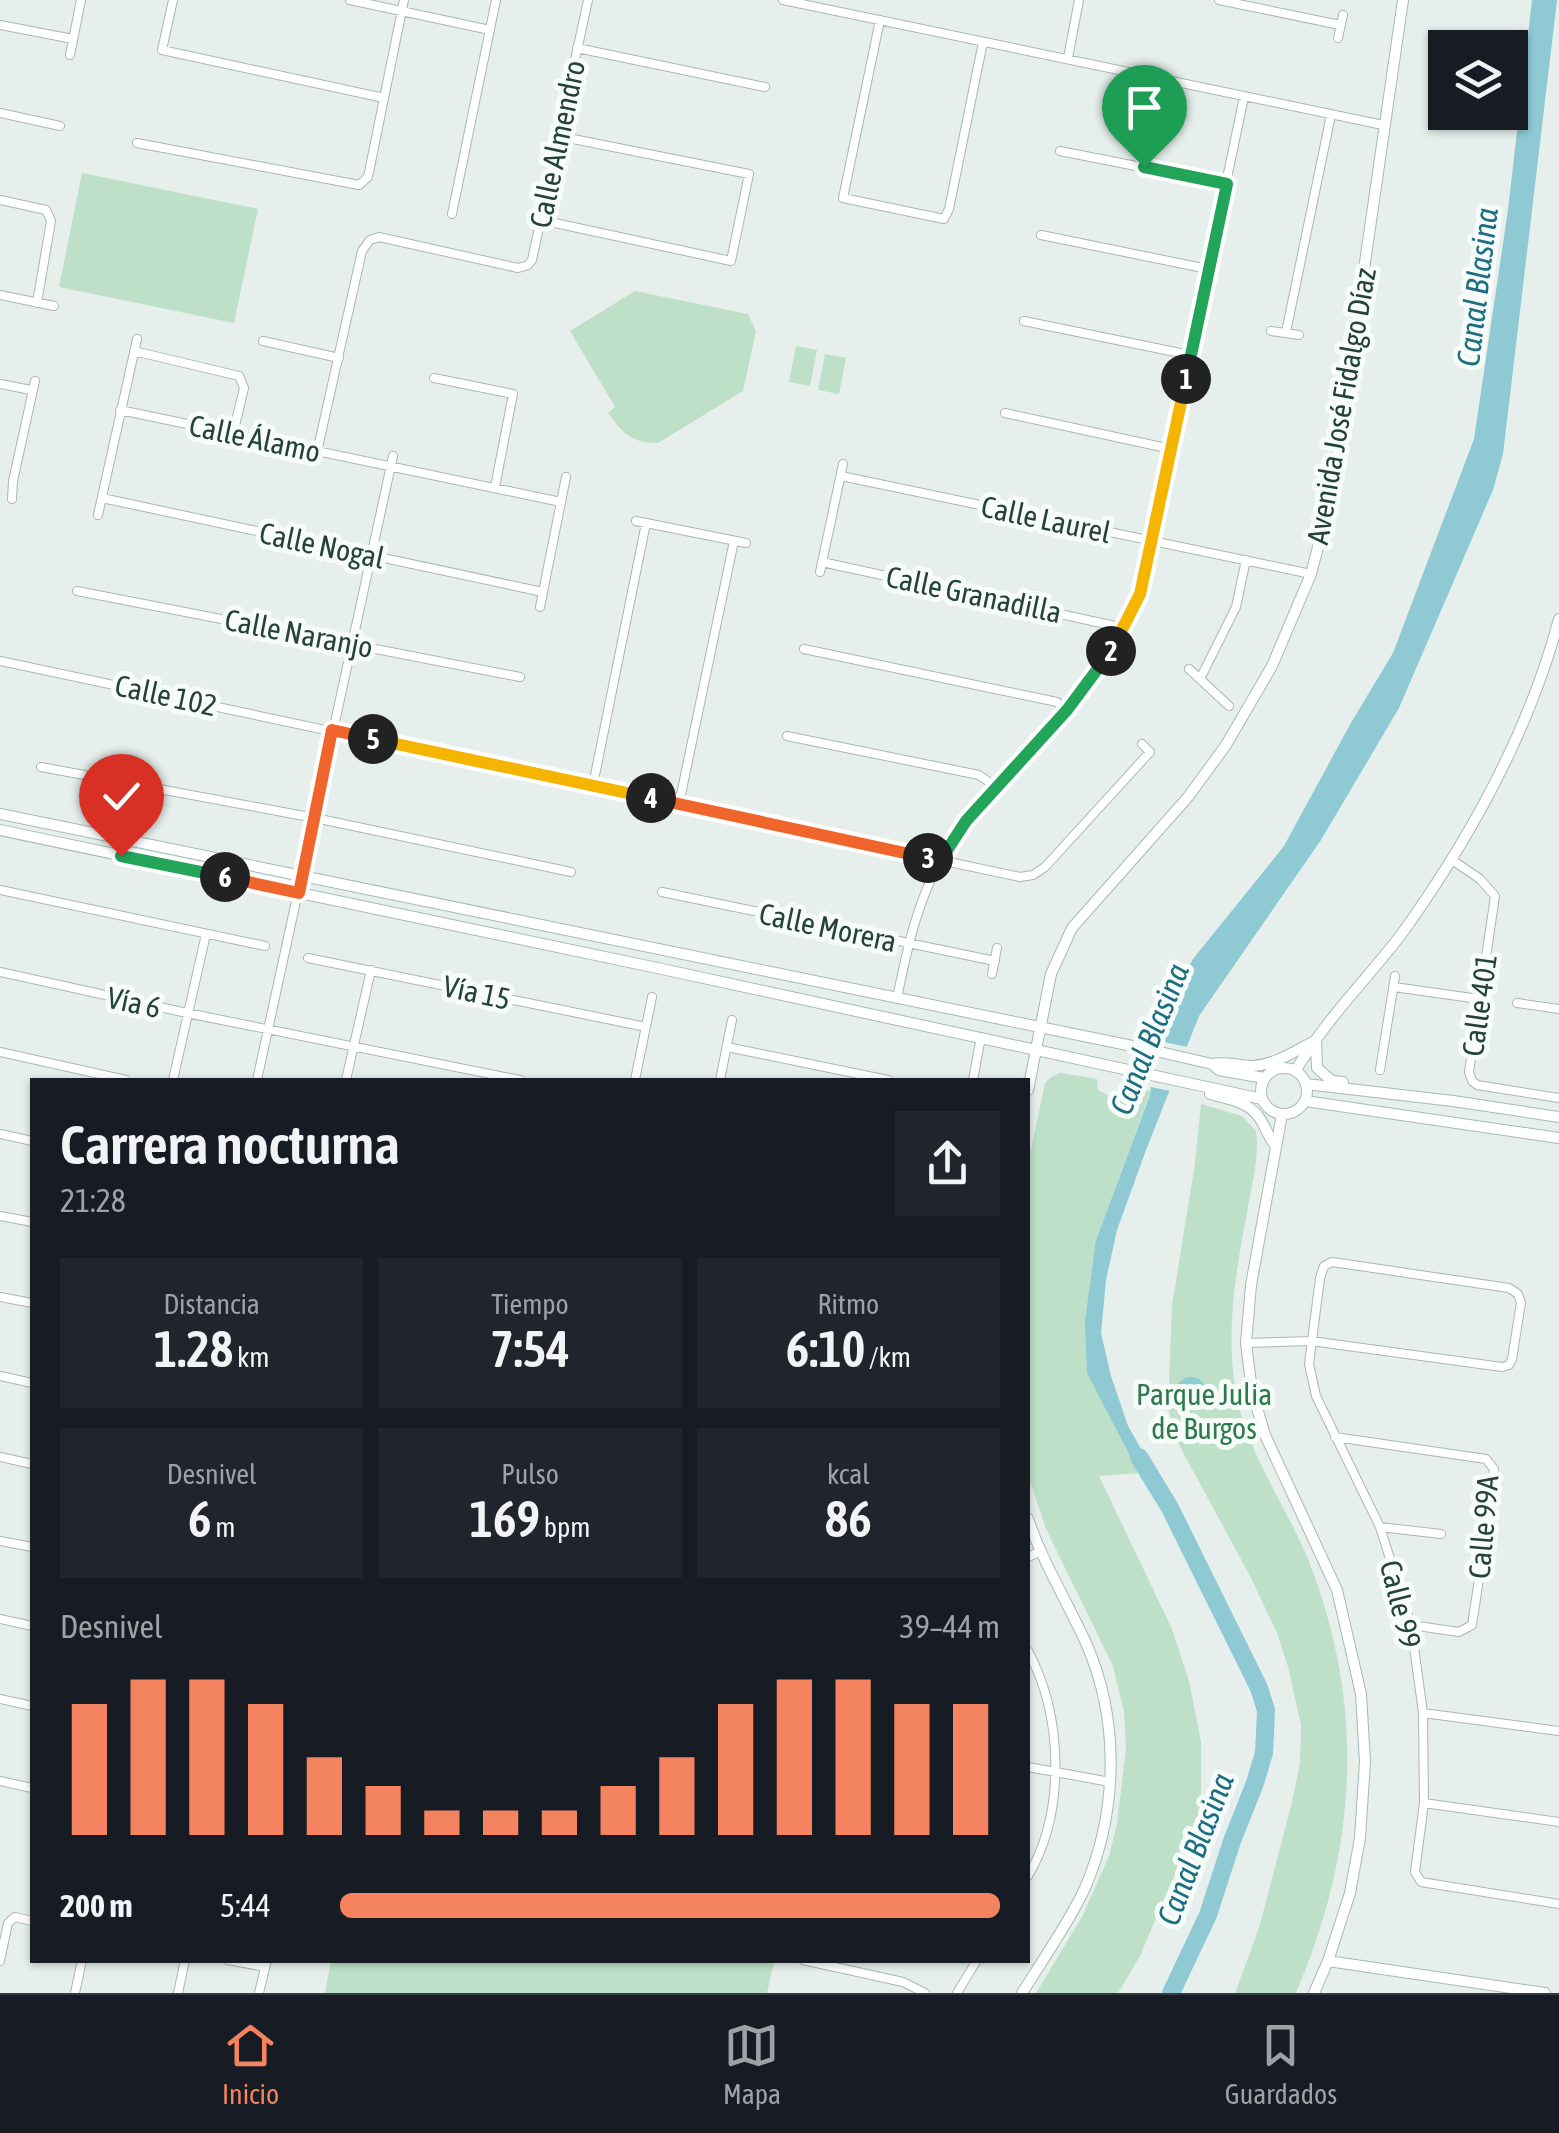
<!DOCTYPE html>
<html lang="es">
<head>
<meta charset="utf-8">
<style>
  :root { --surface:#171b24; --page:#20242c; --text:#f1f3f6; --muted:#9ea1a6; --line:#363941; --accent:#f4845f }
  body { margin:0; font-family:"Asap Condensed",sans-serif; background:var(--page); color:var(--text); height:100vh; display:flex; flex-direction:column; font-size:38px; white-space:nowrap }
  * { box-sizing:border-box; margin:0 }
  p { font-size:32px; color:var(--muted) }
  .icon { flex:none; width:55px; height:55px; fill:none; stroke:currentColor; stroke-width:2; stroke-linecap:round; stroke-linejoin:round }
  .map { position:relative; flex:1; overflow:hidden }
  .side { position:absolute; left:30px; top:1078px; width:1000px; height:885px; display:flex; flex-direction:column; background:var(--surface); border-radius:0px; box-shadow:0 2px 8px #0004 }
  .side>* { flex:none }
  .controls { position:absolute; left:1428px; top:30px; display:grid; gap:20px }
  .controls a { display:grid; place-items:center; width:100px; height:100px; border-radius:0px; background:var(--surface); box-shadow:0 2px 8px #0004; font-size:50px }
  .pin { position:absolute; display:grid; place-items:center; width:85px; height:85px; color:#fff; margin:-102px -42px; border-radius:50% 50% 50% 0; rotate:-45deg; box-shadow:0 0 10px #0007 }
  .pin .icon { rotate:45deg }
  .km { position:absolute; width:50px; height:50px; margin:-25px; border-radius:50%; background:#222; color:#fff; font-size:28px; line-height:50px; text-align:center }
  .round { display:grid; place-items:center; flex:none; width:105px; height:105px; border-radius:0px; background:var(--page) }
  .head { display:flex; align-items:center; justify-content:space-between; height:170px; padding:0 30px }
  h1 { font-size:55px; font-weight:600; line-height:75px }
  .stats { display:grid; grid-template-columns:repeat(3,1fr); gap:15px; height:170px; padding:10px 30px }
  .stats div { display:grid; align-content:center; border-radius:0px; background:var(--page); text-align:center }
  .stats b { font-size:50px; font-weight:600 }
  .stats small { font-size:28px; font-weight:400 }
  .stats p { font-size:28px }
  .chart { height:280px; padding:20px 30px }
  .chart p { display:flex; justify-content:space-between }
  .chart svg { width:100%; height:180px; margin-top:10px; stroke:var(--accent); stroke-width:6 }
  ul { padding:0 30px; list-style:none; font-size:32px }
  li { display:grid; grid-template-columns:160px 120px 1fr; align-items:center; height:75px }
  li i { height:25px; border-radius:12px; background:var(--accent) }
  .tab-bar { display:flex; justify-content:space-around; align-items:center; height:140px; border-top:2px solid var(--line); background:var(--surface); font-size:28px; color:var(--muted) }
  .tab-bar a { display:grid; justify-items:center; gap:5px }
  .tab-bar .active { color:var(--accent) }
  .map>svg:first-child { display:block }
  .green { fill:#bfe0c8 }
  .water { fill:#8ec9d4 }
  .pier { fill:#e6efeb }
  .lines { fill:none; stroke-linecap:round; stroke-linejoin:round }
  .river { stroke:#8ec9d4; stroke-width:18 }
  .street-casing { stroke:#a8b8b2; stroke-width:10 }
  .secondary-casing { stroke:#a4bbb3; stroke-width:12 }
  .street { stroke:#fff; stroke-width:8 }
  .secondary { stroke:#fff; stroke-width:10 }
  .split-1-casing { stroke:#fff; stroke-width:20 }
  .split-2-casing { stroke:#fff; stroke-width:20 }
  .split-3-casing { stroke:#fff; stroke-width:20 }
  .split-4-casing { stroke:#fff; stroke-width:20 }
  .split-5-casing { stroke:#fff; stroke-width:20 }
  .split-6-casing { stroke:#fff; stroke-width:20 }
  .split-7-casing { stroke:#fff; stroke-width:20 }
  .split-1 { stroke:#22a559; stroke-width:12 }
  .split-2 { stroke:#f5b400; stroke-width:12 }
  .split-3 { stroke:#22a559; stroke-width:12 }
  .split-4 { stroke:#f0652b; stroke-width:12 }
  .split-5 { stroke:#f5b400; stroke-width:12 }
  .split-6 { stroke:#f0652b; stroke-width:12 }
  .split-7 { stroke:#22a559; stroke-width:12 }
  .labels { text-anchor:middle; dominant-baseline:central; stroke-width:10; stroke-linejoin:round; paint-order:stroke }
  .street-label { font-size:30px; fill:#24423a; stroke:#f7fbf9 }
  .park-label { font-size:30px; fill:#2d7a4b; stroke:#f7fbf9 }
  .water-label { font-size:32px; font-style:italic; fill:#1c6f80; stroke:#f7fbf9 }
</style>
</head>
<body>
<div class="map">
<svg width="1559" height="1993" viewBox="0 0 1559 1993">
  <rect width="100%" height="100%" fill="#e6efeb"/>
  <!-- green -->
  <path class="green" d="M82 173 258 209 234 323 59 287Z
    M635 291 748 314 756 331 743 391 658 443C631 443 623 433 608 413L615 407 570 331Z
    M796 346 817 350 810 386 789 382Z
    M825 354 846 358 839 394 818 390Z
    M1060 1073 1097 1079 1098 1090 1112 1097 1123 1095 1126 1086 1151 1091 1096 1240 1102 1400 1139 1473 1099 1476 1172 1629 1189 1681 1201 1742V1811L1192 1840 1170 1885 1140 1956 1118 1993H1036L1083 1915 1109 1856 1117 1824 1126 1748 1124 1712 1113 1666 1046 1529 1028 1475V1164L1045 1083 1051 1077Z
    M1201 1104 1242 1116 1256 1131C1260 1158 1251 1187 1247 1213 1236 1271 1226 1326 1235 1386 1244 1449 1284 1501 1308 1559 1366 1706 1358 1848 1296 1993H1235L1259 1928 1291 1806 1300 1764 1301 1725 1288 1667 1277 1633 1251 1578 1178 1443 1168 1408 1172 1306 1195 1163Z
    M331 1960H757L774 1962 767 1993H325Z"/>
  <!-- water -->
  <path class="water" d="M1532 0H1557L1503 454 1493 490 1399 708 1321 840 1199 1016 1146 1150 1117 1230 1106 1280 1101 1333 1111 1376 1128 1426 1156 1475 1139 1473 1087 1373 1085 1321 1096 1240 1150 1095 1156 1034 1167 1001 1193 959 1284 846 1352 721 1393 653 1474 439 1508 210Z
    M1176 1392a15 15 0 1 1 30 0a15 15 0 1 1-30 0Z"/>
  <!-- pier -->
  <path class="pier" d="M1150 1039 1192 1048 1175 1092 1146 1086Z"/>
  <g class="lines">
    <!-- river -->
    <path class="river" d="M1139 1457 1170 1508 1259 1688 1266 1710 1265 1734 1264 1753 1255 1783 1232 1841 1208 1915 1171 1993"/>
    <!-- street casing -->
    <g class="street-casing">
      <path id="street" d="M173 0 162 50 384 98
        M350 0 490 30
        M783 0 1383 125
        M1219 0 1340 25
        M880 20 843 198 944 219 949 209 983 42
        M0 25 73 39
        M1338 38 1343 15
        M577 48 765 87
        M70 55 81 0
        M1068 58 1079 0
        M0 113 60 126
        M137 143 359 185 368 177 404 0
        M1060 151 1227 184
        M0 200 46 210 51 221 37 303
        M452 214 496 0
        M541 220 731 261 749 174 558 136
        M1041 235 1208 269
        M0 295 54 306
        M1024 321 1190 355
        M1271 331 1299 335
        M1286 332 1331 115
        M263 341 339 358
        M134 351 239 376 244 388 233 434
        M434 378 513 394 495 487
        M0 384 31 390
        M120 410 561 502
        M1005 413 1171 449
        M317 452 362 251 370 240 379 237 518 268 528 265 532 260 588 0
        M841 476 1311 574
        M102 498 543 592
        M12 499 13 481 35 381
        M98 515 137 339
        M636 521 746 543
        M822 562 1124 628
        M820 572 843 464
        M77 591 520 677
        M540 607 566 477
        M804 649 1057 702 1067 710
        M0 661 1020 877 1033 875 1045 867 1150 752 1142 744
        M1189 669 1229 706
        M1200 679 1236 607 1246 560
        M787 736 979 775 996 787
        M41 767 315 818 571 872
        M593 785 646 523
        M679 804 734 541
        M1452 860 1480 879 1495 896 1469 1072 1472 1081 1477 1085 1559 1098
        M0 890 265 946
        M662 892 995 961
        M308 958 646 1027
        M0 972 187 1013 520 1080
        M992 974 997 948
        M1394 987 1479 999
        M897 998C907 950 917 901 942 858 975 803 1024 760 1066 711 1097 675 1120 637 1140 594L1244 97
        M1517 1003 1559 1009
        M727 1047 888 1080
        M0 1052 126 1080
        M1380 1070 1395 976
        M173 1080 206 934
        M257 1080 393 456
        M346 1080 371 970
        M635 1080 652 997
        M720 1080 732 1020
        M973 1080 981 1037
        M0 1134 32 1141
        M0 1216 32 1222
        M0 1297 32 1303
        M1246 1343 1311 1341 1502 1367 1509 1365 1512 1359 1521 1303 1518 1294 1509 1288 1332 1262 1324 1266 1320 1278 1309 1364 1316 1396 1380 1527 1411 1625 1423 1713 1424 1803 1415 1872 1421 1882 1559 1904
        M0 1376 32 1383
        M1335 1437 1486 1459 1494 1469 1492 1494 1472 1625 1459 1632 1411 1625
        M0 1457 32 1464
        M1380 1527 1441 1534
        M0 1541 32 1547
        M1028 1557 1039 1552
        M0 1619 32 1626
        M1028 1651C1063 1716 1066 1812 1028 1876
        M0 1699 32 1706
        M1423 1713 1559 1731
        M1028 1767 1110 1782
        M0 1781 32 1788
        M1424 1803 1559 1822
        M228 1960 265 1967
        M803 1960 903 1982 925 1993
        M0 1961 8 1923 15 1917 32 1921
        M75 1993 82 1960
        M178 1993 185 1960
        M259 1993 267 1960
        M957 1993 977 1960"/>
    </g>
    <!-- secondary casing -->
    <g class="secondary-casing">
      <path id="secondary" d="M0 814 1147 1049 1212 1064 1219 1070 1264 1078
        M0 830 662 969 1262 1099
        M1316 1041 1317 1068 1332 1081 1343 1082
        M1212 1064C1226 1061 1239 1066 1254 1066 1276 1064 1295 1051 1315 1041
        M1261 1091a23 23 0 1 1 46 0a23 23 0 1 1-46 0Z
        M1295 1071C1306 1054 1317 1037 1330 1021 1353 991 1380 963 1403 932 1471 837 1529 732 1559 619
        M1306 1084 1453 1101 1559 1117
        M1028 1090 1051 974 1072 928 1188 797 1226 745 1272 666 1311 574 1331 497 1403 0
        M1210 1094C1227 1099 1247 1101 1258 1116 1266 1126 1267 1136 1276 1146
        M1305 1101 1559 1138
        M1282 1114 1251 1285 1246 1343 1252 1391 1265 1435 1337 1590 1361 1694 1365 1762 1360 1838 1350 1893 1328 1961 1314 1993
        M1328 1961 1545 1993
        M1022 1993C1042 1961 1070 1921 1085 1888 1118 1811 1120 1720 1086 1643 1067 1601 1043 1563 1028 1519"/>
    </g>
    <!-- street -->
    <use href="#street" class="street"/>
    <!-- secondary -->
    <use href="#secondary" class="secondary"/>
  </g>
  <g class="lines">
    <!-- split-1 casing -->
    <g class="split-1-casing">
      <path id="split-1" d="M1144 167 1227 184 1186 379"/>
    </g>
    <!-- split-2 casing -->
    <g class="split-2-casing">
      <path id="split-2" d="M1111 651 1140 594 1186 379"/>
    </g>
    <!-- split-3 casing -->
    <g class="split-3-casing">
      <path id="split-3" d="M928 858 940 861 966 821 1067 710 1111 651"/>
    </g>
    <!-- split-4 casing -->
    <g class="split-4-casing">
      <path id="split-4" d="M651 798 928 858"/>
    </g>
    <!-- split-5 casing -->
    <g class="split-5-casing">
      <path id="split-5" d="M373 739 651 798"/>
    </g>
    <!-- split-6 casing -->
    <g class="split-6-casing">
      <path id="split-6" d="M225 877 299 893 332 730 373 739"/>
    </g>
    <!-- split-7 casing -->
    <g class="split-7-casing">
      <path id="split-7" d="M121 856 225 877"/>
    </g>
    <!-- split-1 -->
    <use href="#split-1" class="split-1"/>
    <!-- split-2 -->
    <use href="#split-2" class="split-2"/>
    <!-- split-3 -->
    <use href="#split-3" class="split-3"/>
    <!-- split-4 -->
    <use href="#split-4" class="split-4"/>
    <!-- split-5 -->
    <use href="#split-5" class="split-5"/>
    <!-- split-6 -->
    <use href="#split-6" class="split-6"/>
    <!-- split-7 -->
    <use href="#split-7" class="split-7"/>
  </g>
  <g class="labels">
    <!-- street labels -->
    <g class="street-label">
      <text transform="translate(557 144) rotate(-78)">Calle Almendro</text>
      <text transform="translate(1341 406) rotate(-80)">Avenida José Fidalgo Díaz</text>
      <text transform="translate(255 438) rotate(12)">Calle Álamo</text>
      <text transform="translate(1046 519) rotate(12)">Calle Laurel</text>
      <text transform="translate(322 545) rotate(12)">Calle Nogal</text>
      <text transform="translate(974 594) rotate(12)">Calle Granadilla</text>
      <text transform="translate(299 633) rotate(11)">Calle Naranjo</text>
      <text transform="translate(166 695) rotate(12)">Calle 102</text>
      <text transform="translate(828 927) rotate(12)">Calle Morera</text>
      <text transform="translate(477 992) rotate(12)">Vía 15</text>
      <text transform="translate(134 1002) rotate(12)">Vía 6</text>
      <text transform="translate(1479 1005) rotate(-82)">Calle 401</text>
      <text transform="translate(1483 1527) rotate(-85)">Calle 99A</text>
      <text transform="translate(1401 1604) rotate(76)">Calle 99</text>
    </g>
    <!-- park labels -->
    <g class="park-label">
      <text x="1204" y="1394">Parque Julia<tspan x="1204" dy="34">de Burgos</tspan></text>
    </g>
    <!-- water labels -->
    <g class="water-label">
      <text transform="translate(1477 287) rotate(-83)">Canal Blasina</text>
      <text transform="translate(1149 1039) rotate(-68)">Canal Blasina</text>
      <text transform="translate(1195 1849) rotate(-69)">Canal Blasina</text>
    </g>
  </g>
</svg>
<div class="controls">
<a><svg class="icon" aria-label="layers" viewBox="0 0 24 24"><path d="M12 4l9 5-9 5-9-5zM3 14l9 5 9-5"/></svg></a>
</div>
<div class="pin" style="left:1144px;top:167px;background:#1e9e55"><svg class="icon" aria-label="arrive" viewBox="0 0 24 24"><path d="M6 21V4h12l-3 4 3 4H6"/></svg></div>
<div class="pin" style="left:121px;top:856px;background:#d93025"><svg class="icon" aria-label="check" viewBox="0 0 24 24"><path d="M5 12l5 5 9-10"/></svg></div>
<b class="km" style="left:1186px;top:379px">1</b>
<b class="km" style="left:1111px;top:651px">2</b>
<b class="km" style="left:928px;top:858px">3</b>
<b class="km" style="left:651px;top:798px">4</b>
<b class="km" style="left:373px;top:739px">5</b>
<b class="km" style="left:225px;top:877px">6</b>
<section class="side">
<div class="head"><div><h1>Carrera nocturna</h1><p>21:28</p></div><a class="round"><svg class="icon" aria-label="share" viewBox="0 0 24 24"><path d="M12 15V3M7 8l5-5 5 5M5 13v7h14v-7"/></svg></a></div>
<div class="stats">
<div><p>Distancia</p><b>1.28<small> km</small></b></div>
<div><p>Tiempo</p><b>7:54</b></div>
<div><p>Ritmo</p><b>6:10<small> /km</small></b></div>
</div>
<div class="stats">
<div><p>Desnivel</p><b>6<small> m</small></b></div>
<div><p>Pulso</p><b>169<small> bpm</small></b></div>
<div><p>kcal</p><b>86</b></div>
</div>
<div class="chart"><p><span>Desnivel</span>39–44 m</p>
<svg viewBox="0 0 160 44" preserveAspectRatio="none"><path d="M5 44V12M15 44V6M25 44V6M35 44V12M45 44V25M55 44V32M65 44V38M75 44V38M85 44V38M95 44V32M105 44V25M115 44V12M125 44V6M135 44V6M145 44V12M155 44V12"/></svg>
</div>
<ul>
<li><b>200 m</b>5:44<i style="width:100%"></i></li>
</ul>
</section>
</div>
<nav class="tab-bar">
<a class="active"><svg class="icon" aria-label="home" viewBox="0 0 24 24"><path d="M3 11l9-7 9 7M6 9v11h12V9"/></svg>Inicio</a>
<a><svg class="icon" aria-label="map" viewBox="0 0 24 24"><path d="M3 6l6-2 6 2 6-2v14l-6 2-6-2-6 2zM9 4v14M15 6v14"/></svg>Mapa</a>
<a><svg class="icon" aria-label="saved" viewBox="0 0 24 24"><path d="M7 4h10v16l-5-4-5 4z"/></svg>Guardados</a>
</nav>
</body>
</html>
